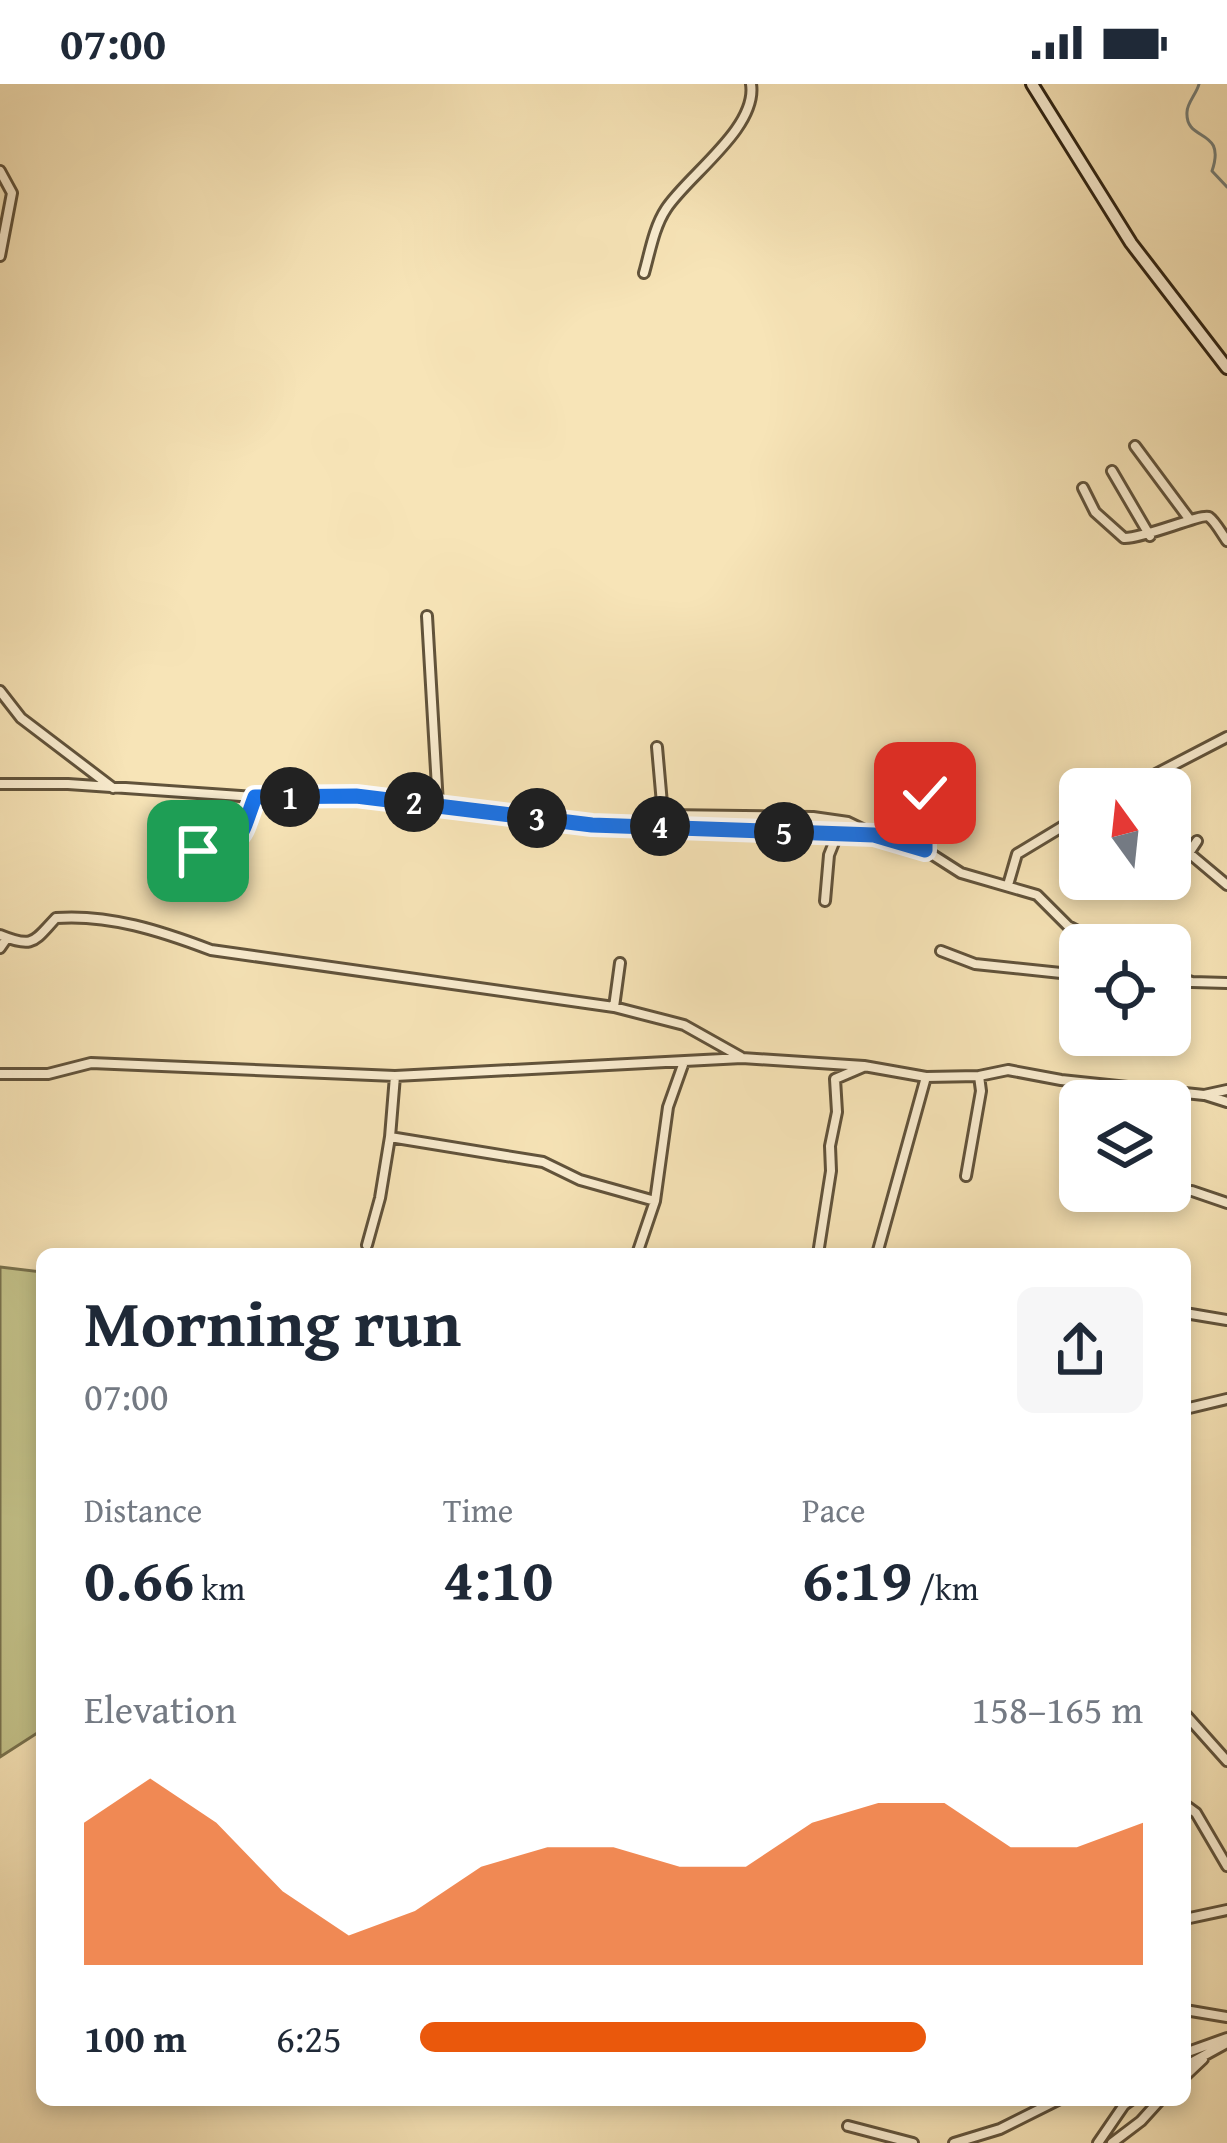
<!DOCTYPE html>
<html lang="en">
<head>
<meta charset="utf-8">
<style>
  :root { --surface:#fff; --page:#f6f6f7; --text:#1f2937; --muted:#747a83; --accent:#ea580c }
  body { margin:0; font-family:"Gentium Book Plus",serif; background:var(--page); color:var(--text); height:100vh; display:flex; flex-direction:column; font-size:45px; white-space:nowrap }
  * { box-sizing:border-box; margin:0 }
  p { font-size:39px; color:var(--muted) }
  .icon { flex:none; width:66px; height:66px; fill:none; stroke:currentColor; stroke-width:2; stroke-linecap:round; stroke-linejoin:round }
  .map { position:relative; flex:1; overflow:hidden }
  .side { position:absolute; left:36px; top:1164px; width:1155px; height:858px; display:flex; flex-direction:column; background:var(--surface); border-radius:18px; box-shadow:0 6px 18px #0003 }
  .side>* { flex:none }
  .needle { width:78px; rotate:345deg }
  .buttons { position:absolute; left:1059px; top:684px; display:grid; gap:24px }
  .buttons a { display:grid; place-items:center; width:132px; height:132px; border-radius:18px; background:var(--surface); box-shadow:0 6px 18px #0003; font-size:60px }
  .pin { position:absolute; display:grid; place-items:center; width:102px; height:102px; color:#fff; margin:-51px; border-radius:24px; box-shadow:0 6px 18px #0006 }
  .km { position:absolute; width:60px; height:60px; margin:-30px; border-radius:50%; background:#222; color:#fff; font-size:33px; line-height:60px; text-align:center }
  .round { display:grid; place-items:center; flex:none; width:126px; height:126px; border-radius:18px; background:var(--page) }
  .headline { display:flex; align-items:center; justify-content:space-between; height:204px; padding:0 48px }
  h1 { font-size:66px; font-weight:600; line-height:90px }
  .stats { display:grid; grid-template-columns:repeat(3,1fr); gap:18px; height:204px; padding:12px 48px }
  .stats div { display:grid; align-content:center }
  .stats b { font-size:60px; font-weight:600 }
  .stats small { font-size:33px; font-weight:400 }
  .stats p { font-size:33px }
  .chart { height:336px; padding:24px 48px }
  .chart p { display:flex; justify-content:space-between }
  .chart svg { width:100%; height:216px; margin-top:12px; fill:var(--accent); opacity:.7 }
  ul { padding:0 48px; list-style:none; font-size:39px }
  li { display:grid; grid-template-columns:192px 144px 1fr; align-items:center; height:90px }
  li i { height:30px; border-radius:15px; background:var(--accent) }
  .status { display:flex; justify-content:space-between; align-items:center; height:84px; padding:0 60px; background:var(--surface); direction:ltr }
  .status svg { height:33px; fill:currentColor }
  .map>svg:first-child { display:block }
  .green { fill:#c3c28a; stroke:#79724e; stroke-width:3 }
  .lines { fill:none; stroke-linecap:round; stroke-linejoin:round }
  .stream { stroke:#757e77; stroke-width:3 }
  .minor-casing { stroke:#61533b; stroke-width:14 }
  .secondary-casing { stroke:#2f2312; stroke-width:16 }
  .minor { stroke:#faedd0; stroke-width:8 }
  .secondary { stroke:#faedd0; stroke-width:10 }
  .route-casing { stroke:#fff; stroke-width:24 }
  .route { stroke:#1a73e8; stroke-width:15 }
</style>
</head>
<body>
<div class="status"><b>07:00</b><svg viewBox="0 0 49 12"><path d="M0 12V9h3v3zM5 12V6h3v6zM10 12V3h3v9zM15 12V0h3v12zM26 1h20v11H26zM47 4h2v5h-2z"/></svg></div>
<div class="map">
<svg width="1227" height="2059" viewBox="0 0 1227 2059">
  <rect width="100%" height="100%" fill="#f7e4b7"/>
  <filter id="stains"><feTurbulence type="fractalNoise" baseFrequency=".00167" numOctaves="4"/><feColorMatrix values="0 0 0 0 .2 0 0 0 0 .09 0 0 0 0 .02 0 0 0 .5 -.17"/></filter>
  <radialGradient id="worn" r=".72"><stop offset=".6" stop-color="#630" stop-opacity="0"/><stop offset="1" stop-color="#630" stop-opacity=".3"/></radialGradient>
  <!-- green -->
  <path class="green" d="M0 1183 42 1188V1646L0 1673Z"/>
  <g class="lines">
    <!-- stream -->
    <path class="stream" d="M1199 0C1197 9 1187 19 1187 28 1185 59 1227 43 1212 87L1227 103"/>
    <!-- minor casing -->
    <g class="minor-casing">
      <path id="minor" d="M0 87 12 109 0 172
        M644 189C650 168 654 143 666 125 687 92 758 44 751 0
        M1135 362 1190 436
        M1112 387 1150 452
        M1083 404 1095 428 1124 454C1143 455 1202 429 1209 433 1215 437 1222 450 1227 457
        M427 532 438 721
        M0 607 21 634 113 704
        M657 663 663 731 813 733 848 738 873 750
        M924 687 925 766
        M0 700H68L255 713 357 712 593 741 874 751 925 766 961 789 1037 811 1068 842 1104 861
        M1127 705 1227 653
        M1197 757 1189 769 1227 801
        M179 779C195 769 234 762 243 751 249 742 251 724 255 713
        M1008 801 1017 770 1080 732
        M825 817 829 771 837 751
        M0 851C34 865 34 857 56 834 109 830 161 847 211 866L614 923 684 941 741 973
        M0 864 7 854
        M941 867 975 880 1080 891
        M1170 891 1192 898 1227 899
        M614 923 620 879
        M0 990H48L91 979 395 992 742 974 864 982 926 993 979 992 1008 986 1061 996 1204 1011 1227 1006
        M395 992 390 1053 543 1078 580 1096 655 1117
        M1205 1011 1227 1018
        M966 1092 981 1007 979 992
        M1192 1107 1227 1119
        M367 1161 380 1114 390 1053
        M637 1170 655 1117 668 1023 684 978
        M818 1170 831 1087 830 1062 837 1028 835 995 863 983
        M877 1170 926 993
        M1185 1229 1227 1236
        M1185 1325 1227 1315
        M1185 1630 1227 1677
        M1185 1721 1196 1729 1227 1782
        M1185 1835 1227 1826
        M1185 1926 1227 1933
        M1185 1969 1227 1954
        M1185 1982 1227 1959
        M1185 1992 1203 1975
        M848 2042 913 2059
        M954 2059 1000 2045 1058 2016
        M1098 2059 1124 2021 1131 2016
        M1112 2059 1141 2037 1160 2016"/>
    </g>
    <!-- secondary casing -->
    <g class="secondary-casing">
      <path id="secondary" d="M1032 0 1131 159 1227 284"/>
    </g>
    <!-- minor -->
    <use href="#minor" class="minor"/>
    <!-- secondary -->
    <use href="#secondary" class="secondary"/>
  </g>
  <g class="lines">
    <!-- route casing -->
    <g class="route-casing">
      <path id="route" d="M198 767C247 755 238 758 255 713L356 712 592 741 874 751 925 766V709"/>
    </g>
    <!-- route -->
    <use href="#route" class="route"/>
  </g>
  <rect width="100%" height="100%" filter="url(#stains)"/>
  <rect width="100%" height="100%" fill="url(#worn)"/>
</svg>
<div class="buttons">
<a><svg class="needle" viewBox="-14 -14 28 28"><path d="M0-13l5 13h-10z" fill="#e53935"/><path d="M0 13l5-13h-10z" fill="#747a83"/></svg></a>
<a><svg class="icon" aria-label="locate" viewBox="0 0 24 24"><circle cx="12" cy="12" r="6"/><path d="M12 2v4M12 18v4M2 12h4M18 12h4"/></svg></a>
<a><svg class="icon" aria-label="layers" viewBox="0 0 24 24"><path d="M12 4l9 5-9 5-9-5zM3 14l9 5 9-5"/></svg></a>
</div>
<div class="pin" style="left:198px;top:767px;background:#1e9e55"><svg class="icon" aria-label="arrive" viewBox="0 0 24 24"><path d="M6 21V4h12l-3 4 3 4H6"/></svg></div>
<div class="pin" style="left:925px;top:709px;background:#d93025"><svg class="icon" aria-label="check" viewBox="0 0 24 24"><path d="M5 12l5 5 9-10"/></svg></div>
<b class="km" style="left:290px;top:713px">1</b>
<b class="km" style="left:414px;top:718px">2</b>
<b class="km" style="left:537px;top:734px">3</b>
<b class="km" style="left:660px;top:742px">4</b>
<b class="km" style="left:784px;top:748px">5</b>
<section class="side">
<div class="headline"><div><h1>Morning run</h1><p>07:00</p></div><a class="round"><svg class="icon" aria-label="share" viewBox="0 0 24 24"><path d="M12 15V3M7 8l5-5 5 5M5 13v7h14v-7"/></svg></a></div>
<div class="stats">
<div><p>Distance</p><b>0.66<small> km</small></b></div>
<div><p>Time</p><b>4:10</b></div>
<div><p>Pace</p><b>6:19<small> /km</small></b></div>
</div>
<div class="chart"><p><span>Elevation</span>158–165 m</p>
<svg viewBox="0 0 160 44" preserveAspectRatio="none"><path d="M0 44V15L10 6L20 15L30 29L40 38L50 33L60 24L70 20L80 20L90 24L100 24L110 15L120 11L130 11L140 20L150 20L160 15V44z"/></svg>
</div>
<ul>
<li><b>100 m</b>6:25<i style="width:70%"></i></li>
</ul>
</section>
</div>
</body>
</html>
